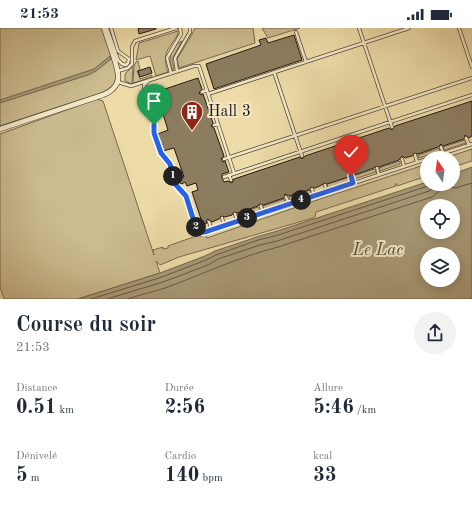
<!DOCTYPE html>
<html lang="fr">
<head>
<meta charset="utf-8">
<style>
  :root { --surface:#fff; --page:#f2f2f3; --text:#1f2937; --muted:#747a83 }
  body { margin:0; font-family:"Old Standard TT",serif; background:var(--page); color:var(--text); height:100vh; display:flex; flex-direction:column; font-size:15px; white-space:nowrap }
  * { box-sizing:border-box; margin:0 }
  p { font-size:13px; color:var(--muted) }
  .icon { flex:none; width:22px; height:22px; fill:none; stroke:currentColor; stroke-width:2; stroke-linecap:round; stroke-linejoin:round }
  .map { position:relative; height:271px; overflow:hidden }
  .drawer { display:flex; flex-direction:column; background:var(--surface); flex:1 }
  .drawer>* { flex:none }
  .needle { width:26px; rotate:346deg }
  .controls { position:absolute; left:420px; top:123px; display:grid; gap:8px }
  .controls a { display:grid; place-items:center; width:40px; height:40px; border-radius:50%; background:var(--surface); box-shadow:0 2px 10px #0003; font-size:20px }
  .pin { position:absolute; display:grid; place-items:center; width:34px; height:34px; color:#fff; margin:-41px -17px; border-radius:50% 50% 50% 0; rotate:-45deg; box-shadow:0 0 4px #0007 }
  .pin .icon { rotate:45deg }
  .km { position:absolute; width:20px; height:20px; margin:-10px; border-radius:50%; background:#222; color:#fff; font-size:11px; line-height:20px; text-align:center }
  .round { display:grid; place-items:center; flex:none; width:42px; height:42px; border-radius:21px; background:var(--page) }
  .overview { display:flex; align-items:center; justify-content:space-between; height:68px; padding:0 16px }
  h1 { font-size:22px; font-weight:700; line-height:30px }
  .stats { display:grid; grid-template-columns:repeat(3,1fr); gap:6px; height:68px; padding:4px 16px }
  .stats div { display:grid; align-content:center }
  .stats b { font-size:20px; font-weight:700 }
  .stats small { font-size:11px; font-weight:400 }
  .stats p { font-size:11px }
  .status { display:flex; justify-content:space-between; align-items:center; height:28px; padding:0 20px; background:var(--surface); direction:ltr }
  .status svg { height:11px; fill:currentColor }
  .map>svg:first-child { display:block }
  .green { fill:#cbbb8f; stroke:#776951 }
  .water { fill:#a89975; stroke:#73654e; fill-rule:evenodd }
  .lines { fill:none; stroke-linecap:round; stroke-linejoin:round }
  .shore { stroke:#665844; stroke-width:1 }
  .building { fill:#8c7d60; stroke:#231713 }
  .service-casing { stroke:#564838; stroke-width:4 }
  .minor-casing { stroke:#564838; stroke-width:6 }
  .service { stroke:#f3e8c6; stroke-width:2.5 }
  .minor { stroke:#f3e8c6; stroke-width:4.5 }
  .route-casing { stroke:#fff; stroke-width:8 }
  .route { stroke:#2563eb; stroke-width:5 }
  .labels { text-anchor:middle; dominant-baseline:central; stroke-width:4; stroke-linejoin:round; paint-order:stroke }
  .poi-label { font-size:16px; fill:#231713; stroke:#f3e8c6; text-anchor:start }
  .water-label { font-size:17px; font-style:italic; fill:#584b3a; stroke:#f3e8c6 }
</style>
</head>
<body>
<div class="status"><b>21:53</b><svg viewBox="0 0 49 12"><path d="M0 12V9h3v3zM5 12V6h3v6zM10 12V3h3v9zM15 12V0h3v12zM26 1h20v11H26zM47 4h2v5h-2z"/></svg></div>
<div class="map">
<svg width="472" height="271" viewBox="0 0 472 271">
  <rect width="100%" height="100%" fill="#eddca8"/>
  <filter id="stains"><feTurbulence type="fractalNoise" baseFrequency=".005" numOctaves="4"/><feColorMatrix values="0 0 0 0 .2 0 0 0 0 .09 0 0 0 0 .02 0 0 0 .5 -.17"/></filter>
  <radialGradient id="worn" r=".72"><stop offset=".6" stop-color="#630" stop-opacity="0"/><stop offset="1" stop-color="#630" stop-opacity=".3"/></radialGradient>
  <!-- green -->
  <path class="green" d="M0 0H102L116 42C118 53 115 56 107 63L0 98Z
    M195 0H253L255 15 179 40 177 31 191 8Z
    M262 0H300L268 10Z
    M178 3V6C169 22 161 24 168 44L156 48 150 28 136 32 139 15Z
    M182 13 172 31 174 40 173 42C167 32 171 18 182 13Z
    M138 33 140 42 137 43 140 51 152 47V49L133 55 134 38 136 34Z
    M133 38 132 56 125 53V46Z
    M97 71 103 73 154 227 153 222 163 219V221L168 220V218L199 207 200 208 206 207 207 210 314 173 427 136V148L397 158V156H395L396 158 316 184 315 189 313 190 179 229 160 237 156 233 160 245 78 271H4L0 259V106Z
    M465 112 466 115 444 122 443 119Z
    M439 120 440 123 419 130 418 127Z
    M472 121V133L453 139V130H445Z
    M400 133V136L380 143 379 140Z
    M374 141 376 144 354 151 353 148Z
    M349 149 350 153 328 160 327 156Z
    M310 162 311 165 290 172 289 169Z
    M284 171 285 174 264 181 263 178Z
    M258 179 260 182 238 189 237 186Z"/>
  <!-- water -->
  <path class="water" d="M110 28 111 31 96 43 88 47 0 75V72L94 41Z
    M472 139V271H78L160 245 205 228 215 223 251 211 256 209 274 204 427 154V156H453V146ZM427 178H453V204H427ZM427 226H453V252H427Z"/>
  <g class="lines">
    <!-- shore -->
    <path class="shore" d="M91 271 162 249 206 232 216 227 258 212 275 208 428 158 430 156
      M107 271 163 254 208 237 218 231 260 217 277 213 429 163 434 160 436 156
      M127 271C139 267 153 264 165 260 203 246 239 229 278 219L432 169 438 164 443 157 455 160 472 155"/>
  </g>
  <!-- building -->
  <path class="building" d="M141 0H156V1L139 6 138 1Z
    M294 7 302 32 214 61 206 36 261 17 259 12 266 10 268 15Z
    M150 39 152 45 140 49 138 43Z
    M198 50 202 61 199 65 201 67 203 66 213 95 211 98 214 100 224 128 221 131 223 134 225 133 229 144 222 146V150L224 154 228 153 232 155 234 151 300 129 302 131 305 128 389 100 392 102 395 98 472 73V108L469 110 465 107 464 111 443 118 441 116 438 119 418 126 414 125 412 128 405 130 403 128 401 129 399 132 379 139 376 138 374 140 354 147 350 146 348 149 327 156 324 155 322 157 315 160 311 159 309 162 289 168 285 166 284 170 263 177 260 176 258 178 238 185 234 184 232 187 225 189 221 188 219 191 212 194 208 191 206 193 207 195 203 197 192 164 198 162 196 155 187 158 185 154 182 156 179 155V151L184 149 174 120 163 123 158 106 168 102 156 64Z"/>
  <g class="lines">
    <!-- service casing -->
    <g class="service-casing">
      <path id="service" d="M107 0 118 32 122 36 126 37 128 35 129 31 118 23 111 0
        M359 0 392 99
        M459 0 472 39
        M296 4 306 34
        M118 43 128 40 132 36V19L135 13 176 0
        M177 43 175 30 190 4V0
        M274 44 302 128
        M171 45 167 30 181 6 180 0
        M148 53 144 57V62L154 95V105L161 125 169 134 175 157 185 166 196 200 201 204H205L427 131
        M118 54 131 58 194 38H199L234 145
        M202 64 207 62
        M208 66 409 0
        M214 97 218 96
        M466 110 469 117
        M441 119 443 125
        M415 127 417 134
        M429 130 472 116
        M224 131 472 50
        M402 131 404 138
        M377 140 379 147
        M229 147 231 152
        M351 148 353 155
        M224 149 472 67
        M325 157 327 164
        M312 161 314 168
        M286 169 289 176
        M261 178 263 185
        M235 186 237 193
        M222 190 224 197
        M209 194 212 202"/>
    </g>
    <!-- minor casing -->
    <g class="minor-casing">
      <path id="minor" d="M0 101 103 67C124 58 119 45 113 27 110 18 107 9 104 0"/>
    </g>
    <!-- service -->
    <use href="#service" class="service"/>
    <!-- minor -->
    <use href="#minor" class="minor"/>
  </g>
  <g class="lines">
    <!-- route casing -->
    <g class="route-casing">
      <path id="route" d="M154 97V105L161 125 170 136 176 157 186 168 196 200 201 204H205L353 155 351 148"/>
    </g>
    <!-- route -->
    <use href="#route" class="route"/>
  </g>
  <!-- icons -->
  <defs>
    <g id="building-pin" transform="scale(1.15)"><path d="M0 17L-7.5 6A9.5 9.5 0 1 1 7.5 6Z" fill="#8f2418" stroke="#f3e8c6"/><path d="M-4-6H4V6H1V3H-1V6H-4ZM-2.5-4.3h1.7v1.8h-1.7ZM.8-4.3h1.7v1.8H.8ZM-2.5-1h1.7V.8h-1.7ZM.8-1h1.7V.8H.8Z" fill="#fff"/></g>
  </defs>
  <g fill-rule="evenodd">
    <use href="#building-pin" x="192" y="84"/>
  </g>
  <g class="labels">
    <!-- poi labels -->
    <g class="poi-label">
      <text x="208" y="84">Hall 3</text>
    </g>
    <!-- water labels -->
    <g class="water-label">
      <text x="378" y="222">Le Lac</text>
    </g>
  </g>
  <rect width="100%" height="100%" filter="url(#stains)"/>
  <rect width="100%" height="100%" fill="url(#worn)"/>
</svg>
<div class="controls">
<a><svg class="needle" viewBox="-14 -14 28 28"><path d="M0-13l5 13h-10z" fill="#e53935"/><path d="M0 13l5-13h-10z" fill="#747a83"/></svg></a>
<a><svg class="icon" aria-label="locate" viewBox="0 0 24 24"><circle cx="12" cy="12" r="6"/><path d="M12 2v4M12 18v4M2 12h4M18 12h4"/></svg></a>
<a><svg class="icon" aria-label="layers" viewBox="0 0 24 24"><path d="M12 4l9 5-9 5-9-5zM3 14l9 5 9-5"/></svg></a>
</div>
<div class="pin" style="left:154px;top:97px;background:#1e9e55"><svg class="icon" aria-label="arrive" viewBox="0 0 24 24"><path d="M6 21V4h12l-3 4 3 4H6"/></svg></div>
<div class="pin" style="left:351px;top:148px;background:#d93025"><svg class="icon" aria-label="check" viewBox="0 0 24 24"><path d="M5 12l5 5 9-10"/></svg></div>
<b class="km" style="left:173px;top:148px">1</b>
<b class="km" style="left:196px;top:199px">2</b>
<b class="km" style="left:247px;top:190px">3</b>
<b class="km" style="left:301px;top:172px">4</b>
</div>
<section class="drawer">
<div class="overview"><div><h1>Course du soir</h1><p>21:53</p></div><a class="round"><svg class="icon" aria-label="share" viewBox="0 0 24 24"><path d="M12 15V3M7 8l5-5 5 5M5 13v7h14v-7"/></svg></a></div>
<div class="stats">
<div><p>Distance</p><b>0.51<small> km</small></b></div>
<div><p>Durée</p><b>2:56</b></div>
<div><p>Allure</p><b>5:46<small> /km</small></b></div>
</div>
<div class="stats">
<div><p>Dénivelé</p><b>5<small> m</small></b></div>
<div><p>Cardio</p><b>140<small> bpm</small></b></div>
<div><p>kcal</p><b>33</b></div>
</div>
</section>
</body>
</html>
